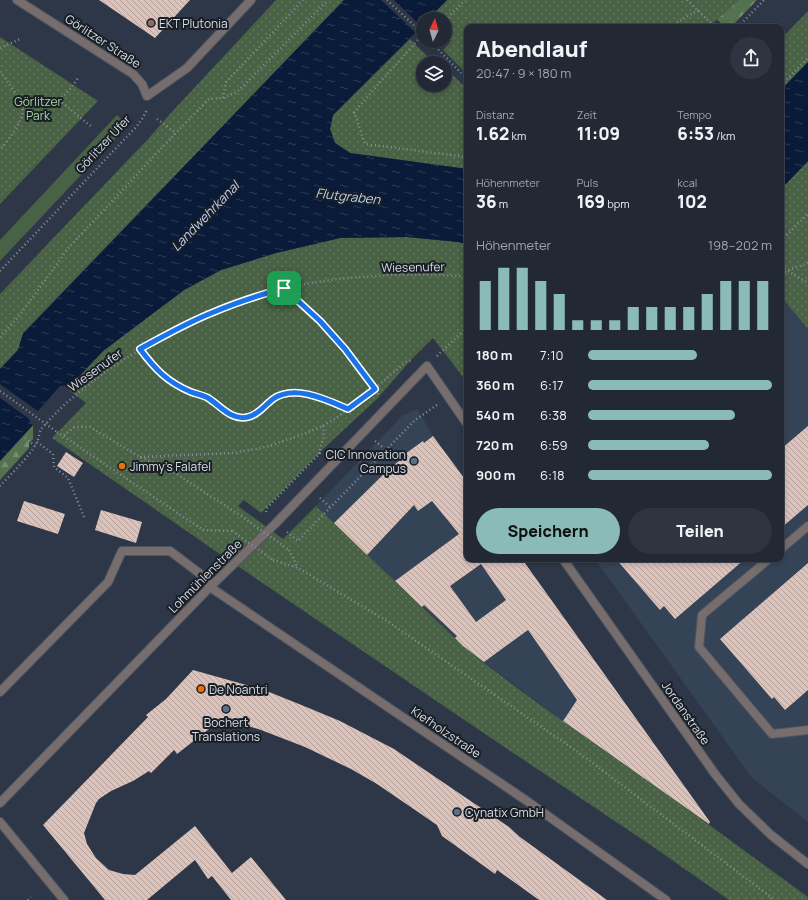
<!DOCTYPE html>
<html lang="de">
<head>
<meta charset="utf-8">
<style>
  :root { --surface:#222935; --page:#2e3541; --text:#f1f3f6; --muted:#a2a6ad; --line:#3f4550; --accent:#8bbbb9 }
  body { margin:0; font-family:Manrope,sans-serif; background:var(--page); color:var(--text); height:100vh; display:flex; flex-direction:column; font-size:15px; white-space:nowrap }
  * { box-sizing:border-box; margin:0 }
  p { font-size:13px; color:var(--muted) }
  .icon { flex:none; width:22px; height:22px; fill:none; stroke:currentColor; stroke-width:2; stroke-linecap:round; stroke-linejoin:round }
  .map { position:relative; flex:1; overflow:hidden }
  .side { position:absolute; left:464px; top:24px; width:320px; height:538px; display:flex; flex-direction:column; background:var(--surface); border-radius:8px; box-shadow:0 2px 6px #0003,0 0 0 1px var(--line) }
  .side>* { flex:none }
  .needle { width:26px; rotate:5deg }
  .buttons { position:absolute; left:416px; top:12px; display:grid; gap:8px }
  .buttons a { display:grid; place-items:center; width:36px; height:36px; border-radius:50%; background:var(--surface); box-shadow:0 2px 6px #0003,0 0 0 1px var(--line); font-size:20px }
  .pin { position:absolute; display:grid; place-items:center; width:34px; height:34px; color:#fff; margin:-17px; border-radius:8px; box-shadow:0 2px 6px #0006 }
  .round { display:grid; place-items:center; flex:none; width:42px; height:42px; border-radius:21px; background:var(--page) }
  .headline { display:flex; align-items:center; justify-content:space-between; height:68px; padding:0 12px }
  h1 { font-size:22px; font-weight:800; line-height:30px }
  .figures { display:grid; grid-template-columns:repeat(3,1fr); gap:6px; height:68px; padding:4px 12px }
  .figures div { display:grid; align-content:center }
  .figures b { font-size:17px; font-weight:800 }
  .figures small { font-size:11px; font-weight:400 }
  .figures p { font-size:11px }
  .chart { height:112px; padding:8px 12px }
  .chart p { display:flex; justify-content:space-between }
  .chart svg { width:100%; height:72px; margin-top:4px; stroke:var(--accent); stroke-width:6 }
  .cta { display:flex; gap:8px; margin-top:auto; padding:8px 12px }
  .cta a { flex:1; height:46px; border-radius:24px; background:var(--accent); color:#111; font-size:16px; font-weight:800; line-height:46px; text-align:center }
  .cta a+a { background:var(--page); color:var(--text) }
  ul { padding:0 12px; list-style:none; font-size:13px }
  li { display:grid; grid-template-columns:64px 48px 1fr; align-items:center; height:30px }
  li i { height:10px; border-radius:5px; background:var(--accent) }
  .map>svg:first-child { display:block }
  .built { fill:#354357 }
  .green { fill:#496144 }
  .forest { fill:url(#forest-firs) }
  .park { fill:url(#park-dots) }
  .water { fill:url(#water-ripples) }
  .pier { fill:#2d3747 }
  .building { fill:url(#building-back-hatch); fill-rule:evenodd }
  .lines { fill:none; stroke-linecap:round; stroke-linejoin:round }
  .service-casing { stroke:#4c5564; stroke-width:10 }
  .minor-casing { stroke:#4c5564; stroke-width:10 }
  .path { stroke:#878f9b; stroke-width:2.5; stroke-dasharray:1 3; stroke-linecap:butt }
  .service { stroke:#776d6d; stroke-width:8 }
  .minor { stroke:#776d6d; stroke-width:8 }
  .path-bridge { stroke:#878f9b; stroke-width:2.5; stroke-dasharray:1 3; stroke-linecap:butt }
  .route-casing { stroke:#fff; stroke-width:8 }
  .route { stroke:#1a73e8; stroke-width:5 }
  .education-dot { fill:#8d6e63; stroke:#1a1e25; stroke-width:1.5 }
  .service-dot { fill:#5c6f8a; stroke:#1a1e25; stroke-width:1.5 }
  .food-dot { fill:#e8710a; stroke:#1a1e25; stroke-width:1.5 }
  .labels { text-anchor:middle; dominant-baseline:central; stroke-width:4; stroke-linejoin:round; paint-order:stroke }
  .poi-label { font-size:12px; fill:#d7dee7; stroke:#1a1e25; text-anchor:start }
  .street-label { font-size:12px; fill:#d7dee7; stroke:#1a1e25 }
  .park-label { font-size:12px; fill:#a6d79d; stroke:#1a1e25 }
  .water-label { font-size:13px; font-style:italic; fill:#bad0f4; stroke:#1a1e25 }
</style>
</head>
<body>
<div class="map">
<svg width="808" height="900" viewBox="0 0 808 900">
  <defs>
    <pattern id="forest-firs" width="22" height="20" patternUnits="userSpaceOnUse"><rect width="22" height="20" fill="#557250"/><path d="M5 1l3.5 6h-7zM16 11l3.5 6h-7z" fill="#758c72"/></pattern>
    <pattern id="park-dots" width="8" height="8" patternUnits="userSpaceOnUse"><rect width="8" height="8" fill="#496144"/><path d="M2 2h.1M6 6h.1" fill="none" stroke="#62775f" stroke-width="1.8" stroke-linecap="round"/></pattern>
    <pattern id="water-ripples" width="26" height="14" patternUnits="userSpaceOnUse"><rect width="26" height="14" fill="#091b39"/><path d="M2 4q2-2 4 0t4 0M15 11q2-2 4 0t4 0" fill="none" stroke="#2c3c56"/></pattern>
    <pattern id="building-back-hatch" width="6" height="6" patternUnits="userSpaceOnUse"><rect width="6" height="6" fill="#dbc2ba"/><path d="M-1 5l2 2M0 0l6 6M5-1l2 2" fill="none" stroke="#b4a29d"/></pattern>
  </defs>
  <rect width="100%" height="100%" fill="#2d3747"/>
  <!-- built -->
  <path class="built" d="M781 297 808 329V822L752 778 595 559H781Z
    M417 409 433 436 467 482V559H522L702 810 697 815 563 721 484 662 463 646 316 506 402 416Z"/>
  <!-- green -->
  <path class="green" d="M117 115 128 125 0 261V240Z"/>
  <!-- forest -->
  <path class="forest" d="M696 0H757L731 27H725Z
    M33 425V439L29 444V448L0 480V461Z"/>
  <!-- park -->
  <path class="park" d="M276 0H344L23 333 18 350 0 369V294L148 139 170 114Z
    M447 0H739L709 27H467V74L443 50 451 41 445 34V19H430L429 18Z
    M808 11V62L781 90V39Z
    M0 37 98 101 0 204Z
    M410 39 432 61 435 58 441 63H423V85H445V67L467 89V169L350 153 335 143 330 129 333 115Z
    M808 161V329L781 297V189Z
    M407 237 458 242 467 244V382L433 338 409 362 377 399 322 450 261 513 244 500 238 506 283 539 316 506 463 646C530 700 601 748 671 797 717 830 762 864 808 897V900H729L652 846 491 738 214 550 52 438 86 403 69 390 71 385 103 351 184 290 221 270 276 253 340 238Z"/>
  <!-- water -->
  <path class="water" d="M344 0H447L428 19H423V25L333 115 330 129 335 143 350 153 467 169V244L458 242 407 237 340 238 276 253 221 270 184 290 103 351 71 385 60 386 29 421 33 425 0 461V369L18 350 23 334Z
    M808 62V161L781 189V90Z"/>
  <!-- pier -->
  <path class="pier" d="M381 0H394L423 28 417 34Z
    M0 384 39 412 32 421 0 398Z"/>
  <!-- building -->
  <path class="building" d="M99 0H190L155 38Z
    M808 426V505L781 528V449Z
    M433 436 467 482V559H522L710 822 709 824 563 721 577 700 528 630 484 662 463 646 455 638 457 636 424 605 422 607 395 581 459 534 432 501 418 511 414 505 367 555 334 523 390 468 399 461 398 459 423 441 424 443ZM481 564 506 600 476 622 450 586Z
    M66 452 83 463 74 477 57 466Z
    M24 501 65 514 58 534 17 521Z
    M101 510 142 522 136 543 95 530Z
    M616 559H745L675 619 664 606 660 610Z
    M808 563V690L785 710 774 697 772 699 720 639Z
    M193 670 264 690 299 704 340 721 394 749 509 827 520 837 607 900H539L497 870 495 874 442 836 437 825 377 784 351 769 305 747 261 730 223 718 177 754 174 750 151 773 149 771 133 781 111 791 99 799 96 803 84 833 87 844 96 858 109 870 123 874 135 875 195 826 232 873 251 857 286 900H231L212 876 208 879 195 860 147 900H105L43 825 148 717 146 715 166 699Z"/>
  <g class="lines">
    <!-- service casing -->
    <g class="service-casing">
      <path id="service" d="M781 549 808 526
        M769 559 702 615 699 647 772 734 808 730
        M0 692 108 582 122 551H170L207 579 210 587"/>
    </g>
    <!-- minor casing -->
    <g class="minor-casing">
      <path id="minor" d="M17 0 133 74 142 84 147 96 187 68 251 0
        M563 559 715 774 739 804 771 835 808 864
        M210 587 527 801 666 900
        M0 803 210 587 275 524 427 366 467 424
        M0 822 64 900"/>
    </g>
    <!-- path -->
    <path class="path" d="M387 0 423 34
      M687 0 715 27
      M444 19 448 17 465 0
      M670 27 698 10
      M738 27 764 0
      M423 34 354 112 365 144 467 157
      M430 41 467 79
      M442 41 444 43 447 40 445 37
      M0 48 20 39
      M0 72C5 77 23 103 23 109 23 122 8 140 0 150
      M781 85 808 58
      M223 98 226 82 303 0
      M59 100 93 128
      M23 107C52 105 62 103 78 78
      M157 119 176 133
      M781 241 808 214
      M781 267 808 283
      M0 271 137 126 142 119 147 110
      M781 273 808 263
      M285 289 320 321 345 349 379 395
      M0 337 19 316 70 246 176 133 209 99 223 98 237 92 328 0
      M139 349C155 369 165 379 188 390 194 394 202 395 208 399 221 406 231 421 248 417 258 415 265 405 273 399 295 384 327 400 348 409
      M437 356 467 327
      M57 432 203 530 232 531
      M64 435 75 427H90L140 457 169 469 241 516
      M25 438 35 446
      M375 441 386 450
      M37 442 53 454 54 467 68 478 84 517
      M319 454 324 435 323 426
      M140 457 233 453 266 447 298 436 323 426 336 418 361 400 406 362 412 360
      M0 486C11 474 29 457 36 444 39 439 39 433 41 429 52 417 63 405 76 395 102 372 133 353 164 337 189 323 216 310 243 300 292 283 343 277 395 275 419 275 443 274 467 277
      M320 498 331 508
      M266 512 267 508 322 451
      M287 532 298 541 415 420 437 405
      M289 550 298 568
      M273 560 298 568 387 621 578 752 775 900
      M28 900 31 897"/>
    <!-- service -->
    <use href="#service" class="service"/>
    <!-- minor -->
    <use href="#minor" class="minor"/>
    <!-- path-bridge -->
    <path class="path-bridge" d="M0 391 57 432
      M241 516 289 550
      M232 531 273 560"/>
  </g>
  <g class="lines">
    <!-- route casing -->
    <g class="route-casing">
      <path id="route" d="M284 288 320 321 345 349 375 389 348 409C327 400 295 384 273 399 265 405 258 415 248 417 231 421 221 406 208 398 203 395 196 394 191 392 167 382 155 369 140 349 164 336 188 322 214 312 237 302 260 295 284 288Z"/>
    </g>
    <!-- route -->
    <use href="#route" class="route"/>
  </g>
  <!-- markers -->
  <circle class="education-dot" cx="151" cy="23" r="4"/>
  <g class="service-dot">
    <circle cx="414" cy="461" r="4"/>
    <circle cx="226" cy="709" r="4"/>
    <circle cx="457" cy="812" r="4"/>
  </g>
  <g class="food-dot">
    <circle cx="122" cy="466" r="4"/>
    <circle cx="201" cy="689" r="4"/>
  </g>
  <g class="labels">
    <!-- poi labels -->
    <g class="poi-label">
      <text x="159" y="23">EKT Plutonia</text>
      <text x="406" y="454" text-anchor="end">CIC Innovation<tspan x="406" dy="14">Campus</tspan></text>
      <text x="130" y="466">Jimmy's Falafel</text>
      <text x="209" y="689">De Noantri</text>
      <text x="226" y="722" text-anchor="middle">Bochert<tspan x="226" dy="14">Translations</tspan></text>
      <text x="465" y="812">Cynatix GmbH</text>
    </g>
    <!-- street labels -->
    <g class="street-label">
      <text transform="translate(103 41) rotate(33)">Görlitzer Straße</text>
      <text transform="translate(103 144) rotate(-47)">Görlitzer Ufer</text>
      <text transform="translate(413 267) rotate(-1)">Wiesenufer</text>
      <text transform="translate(95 370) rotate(-36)">Wiesenufer</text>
      <text transform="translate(205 576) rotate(-45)">Lohmühlenstraße</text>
      <text transform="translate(686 713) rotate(55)">Jordanstraße</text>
      <text transform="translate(446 732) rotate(34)">Kiefholzstraße</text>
    </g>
    <!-- park labels -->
    <g class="park-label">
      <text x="38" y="101">Görlitzer<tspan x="38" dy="14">Park</tspan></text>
    </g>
    <!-- water labels -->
    <g class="water-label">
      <text transform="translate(348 196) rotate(6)">Flutgraben</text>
      <text transform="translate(205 216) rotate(-46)">Landwehrkanal</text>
    </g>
  </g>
</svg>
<div class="buttons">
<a><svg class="needle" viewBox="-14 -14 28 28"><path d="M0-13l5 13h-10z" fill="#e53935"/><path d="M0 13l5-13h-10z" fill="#a2a6ad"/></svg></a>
<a><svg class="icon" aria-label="layers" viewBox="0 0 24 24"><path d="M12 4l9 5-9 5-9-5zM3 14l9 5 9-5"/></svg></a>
</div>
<div class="pin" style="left:284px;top:288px;background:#1e9e55"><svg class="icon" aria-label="arrive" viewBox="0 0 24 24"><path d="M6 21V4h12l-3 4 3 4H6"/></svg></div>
<section class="side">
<div class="headline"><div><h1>Abendlauf</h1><p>20:47 · 9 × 180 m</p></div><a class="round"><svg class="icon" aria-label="share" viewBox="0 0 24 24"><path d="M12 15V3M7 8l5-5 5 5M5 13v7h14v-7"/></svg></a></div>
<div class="figures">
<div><p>Distanz</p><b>1.62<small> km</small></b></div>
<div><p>Zeit</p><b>11:09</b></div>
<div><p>Tempo</p><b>6:53<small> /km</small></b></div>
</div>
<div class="figures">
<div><p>Höhenmeter</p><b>36<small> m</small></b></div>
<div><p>Puls</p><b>169<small> bpm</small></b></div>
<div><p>kcal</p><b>102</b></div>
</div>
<div class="chart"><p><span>Höhenmeter</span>198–202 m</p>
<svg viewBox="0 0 160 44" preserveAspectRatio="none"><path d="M5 44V14M15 44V6M25 44V6M35 44V14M45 44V22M55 44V38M65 44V38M75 44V38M85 44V30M95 44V30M105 44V30M115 44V30M125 44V22M135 44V14M145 44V14M155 44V14"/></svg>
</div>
<ul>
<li><b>180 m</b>7:10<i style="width:59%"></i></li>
<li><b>360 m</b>6:17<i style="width:100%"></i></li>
<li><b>540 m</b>6:38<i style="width:80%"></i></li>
<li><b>720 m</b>6:59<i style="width:66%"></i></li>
<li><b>900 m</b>6:18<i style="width:100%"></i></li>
</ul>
<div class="cta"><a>Speichern</a><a>Teilen</a></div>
</section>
</div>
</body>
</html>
